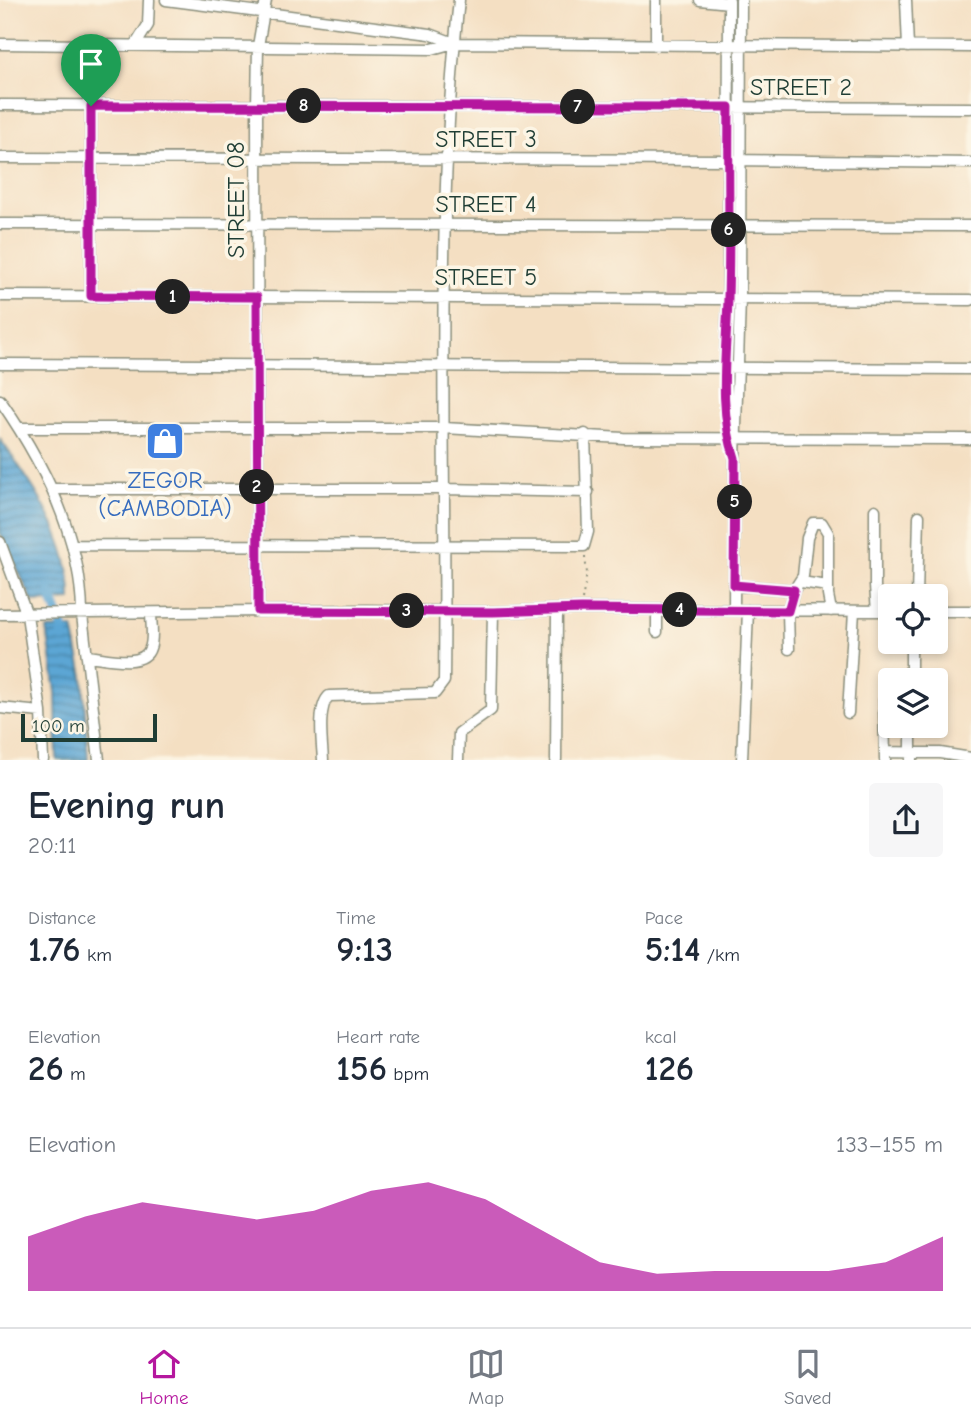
<!DOCTYPE html>
<html lang="en">
<head>
<meta charset="utf-8">
<style>
  :root { --surface:#fff; --page:#f6f6f7; --text:#1f2937; --muted:#747a83; --line:#e0e1e3; --accent:#b5179e }
  body { margin:0; font-family:"Comic Neue",sans-serif; background:var(--page); color:var(--text); height:100vh; display:flex; flex-direction:column; font-size:26px; white-space:nowrap }
  * { box-sizing:border-box; margin:0 }
  p { font-size:23px; color:var(--muted) }
  .icon { flex:none; width:38px; height:38px; fill:none; stroke:currentColor; stroke-width:2; stroke-linecap:round; stroke-linejoin:round }
  .map { position:relative; height:760px; overflow:hidden }
  .sheet { display:flex; flex-direction:column; background:var(--surface); flex:1 }
  .sheet>* { flex:none }
  .fabs { position:absolute; left:878px; top:584px; display:grid; gap:14px }
  .fabs a { display:grid; place-items:center; width:70px; height:70px; border-radius:7px; background:var(--surface); box-shadow:0 4px 10px #0003; font-size:35px }
  .scale { position:absolute; left:21px; bottom:18px; width:136px; box-sizing:border-box; padding-left:7px; border:4px solid #1f3d34; border-top:0; font-size:19px; line-height:24px; white-space:nowrap; color:#1f3d34; -webkit-text-stroke:5px #fcf5e5; paint-order:stroke }
  .pin { position:absolute; display:grid; place-items:center; width:60px; height:60px; color:#fff; margin:-72px -30px; border-radius:50% 50% 50% 0; rotate:-45deg; box-shadow:0 0 7px #0007 }
  .pin .icon { rotate:45deg }
  .km { position:absolute; width:35px; height:35px; margin:-18px; border-radius:50%; background:#222; color:#fff; font-size:19px; line-height:35px; text-align:center }
  .round { display:grid; place-items:center; flex:none; width:74px; height:74px; border-radius:7px; background:var(--page) }
  .summary { display:flex; align-items:center; justify-content:space-between; height:119px; padding:0 28px }
  h1 { font-size:38px; font-weight:700; line-height:52px }
  .figures { display:grid; grid-template-columns:repeat(3,1fr); gap:10px; height:119px; padding:7px 28px }
  .figures div { display:grid; align-content:center }
  .figures b { font-size:35px; font-weight:700 }
  .figures small { font-size:19px; font-weight:400 }
  .figures p { font-size:19px }
  .chart { height:196px; padding:14px 28px }
  .chart p { display:flex; justify-content:space-between }
  .chart svg { width:100%; height:126px; margin-top:7px; fill:var(--accent); opacity:.7 }
  .tab-bar { display:flex; justify-content:space-around; align-items:center; height:98px; border-top:2px solid var(--line); background:var(--surface); font-size:19px; color:var(--muted) }
  .tab-bar a { display:grid; justify-items:center; gap:4px }
  .tab-bar .on { color:var(--accent) }
  .map>svg:first-child { display:block }
  .water { fill:url(#water-rules); stroke:#3e7284; stroke-width:2 }
  .lines { fill:none; stroke-linecap:round; stroke-linejoin:round }
  .canal { stroke:#5ca6d4; stroke-width:10 }
  .minor-casing { stroke:#8a8e7b; stroke-width:13 }
  .path { stroke:#8a8e7b; stroke-width:2; stroke-dasharray:2 5; stroke-linecap:butt }
  .minor { stroke:#fff; stroke-width:10 }
  .route-casing { stroke:#fff; stroke-width:14 }
  .route { stroke:#b5179e; stroke-width:9 }
  .labels { text-anchor:middle; dominant-baseline:central; stroke-width:7; stroke-linejoin:round; paint-order:stroke }
  .street-label { font-size:24px; fill:#1f3d34; stroke:#fcf5e5 }
  .shop-label { font-size:24px; fill:#366cbe; stroke:#fcf5e5 }
</style>
</head>
<body>
<div class="map">
<svg width="971" height="760" viewBox="0 0 971 760">
  <defs>
    <pattern id="water-rules" width="6" height="5" patternUnits="userSpaceOnUse" patternTransform="scale(1.75)"><rect width="6" height="5" fill="#5ca6d4"/><path d="M0 2.5h6" fill="none" stroke="#4b88ad"/></pattern>
  </defs>
  <rect width="100%" height="100%" fill="#fcf5e5"/>
  <filter id="ink" filterUnits="userSpaceOnUse"><feTurbulence type="fractalNoise" baseFrequency=".0143" numOctaves="2"/><feDisplacementMap in="SourceGraphic" scale="14" xChannelSelector="R" yChannelSelector="G"/><feConvolveMatrix kernelMatrix="1 2 1 2 8 2 1 2 1" color-interpolation-filters="sRGB"/></filter>
  <filter id="wash" filterUnits="userSpaceOnUse"><feTurbulence type="fractalNoise" baseFrequency=".00686" numOctaves="4" result="noise"/><feDisplacementMap in="SourceGraphic" scale="28" xChannelSelector="R" yChannelSelector="G"/><feGaussianBlur stdDeviation="1.57" result="paint"/><feColorMatrix in="noise" values="0 0 0 0 0 0 0 0 0 0 0 0 0 0 0 0 0 1.4 0 .05"/><feComposite in="paint" operator="in"/></filter>
  <g filter="url(#wash)">
    <rect width="100%" height="100%" fill="#f4dfc2"/>
    <!-- water -->
    <path class="water" d="M0 439C34 486 72 540 71 600L33 602 0 532Z
      M73 628 83 676 88 760H57L56 692 47 629Z"/>
    <g class="lines">
      <!-- canal -->
      <path class="canal" d="M50 593 63 628V638"/>
    </g>
  </g>
  <g filter="url(#ink)">
    <g class="lines">
      <!-- minor casing -->
      <g class="minor-casing">
        <path id="minor" d="M166 0 430 34 454 43
          M656 0V46
          M700 0 729 3
          M729 0 728 299 725 369 731 445
          M906 0 908 47
          M0 44 432 49 454 43 971 47
          M136 44 148 25 149 0
          M0 105 971 108
          M0 158 729 160 971 163
          M0 224 971 226
          M0 296 971 300
          M91 296V44
          M0 364 971 369
          M0 400C43 462 82 537 82 615L99 760
          M19 428H444L623 438 971 439
          M52 489H444L588 492
          M875 510V586L877 611
          M0 542 27 615 41 712 43 760
          M72 545 584 546 588 532 585 434
          M801 582 828 586
          M734 585 794 590
          M917 597 919 516
          M657 610V632
          M734 610 735 458 740 299 741 0
          M258 611 257 106 258 46 266 0
          M936 611H971
          M0 614 366 610 493 612 581 609 891 611
          M911 642V681
          M789 649 788 611 794 590 803 576 807 538 813 523H822L828 533V595L831 611
          M87 656C103 657 144 669 150 648 154 638 151 624 151 613
          M0 708 41 712
          M848 713 854 611
          M911 726V760
          M885 752 940 753 971 758
          M323 760C322 743 317 707 329 696L435 693 444 681C447 454 434 226 459 0
          M458 760 459 733 491 710 493 612
          M556 760 557 610
          M742 760 748 610
          M885 760 884 700 891 684"/>
      </g>
      <!-- path -->
      <path class="path" d="M582 600 587 573 585 557"/>
      <!-- minor -->
      <use href="#minor" class="minor"/>
    </g>
  </g>
  <g class="lines" filter="url(#ink)">
    <!-- route casing -->
    <g class="route-casing">
      <path id="route" d="M91 106 729 107C728 171 730 234 728 297 727 350 717 407 735 458L734 585 794 590 788 611 581 609 493 612 258 611 257 297 91 296Z"/>
    </g>
    <!-- route -->
    <use href="#route" class="route"/>
  </g>
  <!-- icons -->
  <defs>
    <g id="shop-square" transform="scale(2.0125)"><rect x="-9" y="-9" width="18" height="18" rx="4" fill="#3f7fe0" stroke="#fcf5e5"/><path d="M-5-2.5h2.3a2.7 3.5 0 0 1 5.4 0H5L5.5 6h-11ZM-1.5-2.5h3a1.5 2.3 0 0 0-3 0Z" fill="#fff"/></g>
  </defs>
  <g fill-rule="evenodd">
    <use href="#shop-square" x="165" y="441"/>
  </g>
  <g class="labels">
    <!-- street labels -->
    <g class="street-label">
      <text x="801" y="87">STREET 2</text>
      <text x="486" y="139">STREET 3</text>
      <text transform="translate(236 200) rotate(-90)">STREET 08</text>
      <text x="486" y="204">STREET 4</text>
      <text x="486" y="277">STREET 5</text>
    </g>
    <!-- shop labels -->
    <g class="shop-label">
      <text x="165" y="480">ZEGOR<tspan x="165" dy="28">(CAMBODIA)</tspan></text>
    </g>
  </g>
</svg>
<div class="fabs">
<a><svg class="icon" aria-label="locate" viewBox="0 0 24 24"><circle cx="12" cy="12" r="6"/><path d="M12 2v4M12 18v4M2 12h4M18 12h4"/></svg></a>
<a><svg class="icon" aria-label="layers" viewBox="0 0 24 24"><path d="M12 4l9 5-9 5-9-5zM3 14l9 5 9-5"/></svg></a>
</div>
<div class="scale">100 m</div>
<div class="pin" style="left:91px;top:106px;background:#1e9e55"><svg class="icon" aria-label="arrive" viewBox="0 0 24 24"><path d="M6 21V4h12l-3 4 3 4H6"/></svg></div>
<b class="km" style="left:173px;top:297px">1</b>
<b class="km" style="left:257px;top:487px">2</b>
<b class="km" style="left:407px;top:611px">3</b>
<b class="km" style="left:680px;top:610px">4</b>
<b class="km" style="left:735px;top:502px">5</b>
<b class="km" style="left:729px;top:230px">6</b>
<b class="km" style="left:578px;top:107px">7</b>
<b class="km" style="left:304px;top:106px">8</b>
</div>
<section class="sheet">
<div class="summary"><div><h1>Evening run</h1><p>20:11</p></div><a class="round"><svg class="icon" aria-label="share" viewBox="0 0 24 24"><path d="M12 15V3M7 8l5-5 5 5M5 13v7h14v-7"/></svg></a></div>
<div class="figures">
<div><p>Distance</p><b>1.76<small> km</small></b></div>
<div><p>Time</p><b>9:13</b></div>
<div><p>Pace</p><b>5:14<small> /km</small></b></div>
</div>
<div class="figures">
<div><p>Elevation</p><b>26<small> m</small></b></div>
<div><p>Heart rate</p><b>156<small> bpm</small></b></div>
<div><p>kcal</p><b>126</b></div>
</div>
<div class="chart"><p><span>Elevation</span>133–155 m</p>
<svg viewBox="0 0 160 44" preserveAspectRatio="none"><path d="M0 44V25L10 18L20 13L30 16L40 19L50 16L60 9L70 6L80 12L90 23L100 34L110 38L120 37L130 37L140 37L150 34L160 25V44z"/></svg>
</div>
</section>
<nav class="tab-bar">
<a class="on"><svg class="icon" aria-label="home" viewBox="0 0 24 24"><path d="M3 11l9-7 9 7M6 9v11h12V9"/></svg>Home</a>
<a><svg class="icon" aria-label="map" viewBox="0 0 24 24"><path d="M3 6l6-2 6 2 6-2v14l-6 2-6-2-6 2zM9 4v14M15 6v14"/></svg>Map</a>
<a><svg class="icon" aria-label="saved" viewBox="0 0 24 24"><path d="M7 4h10v16l-5-4-5 4z"/></svg>Saved</a>
</nav>
</body>
</html>
